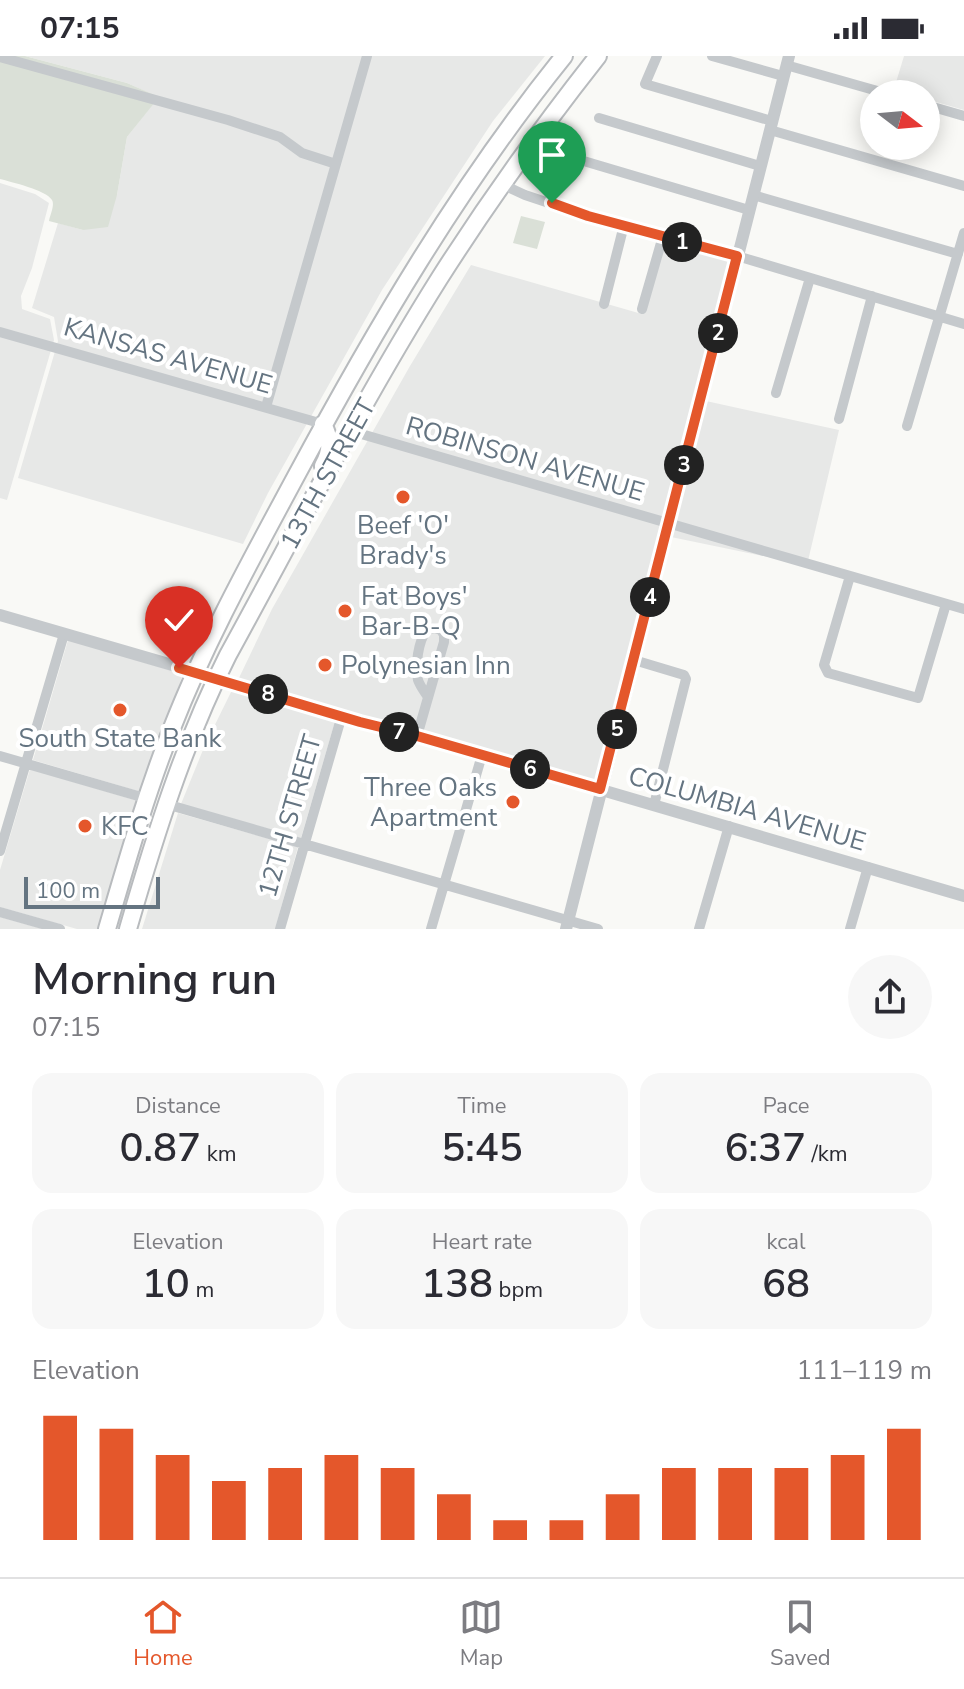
<!DOCTYPE html>
<html lang="en">
<head>
<meta charset="utf-8">
<style>
  :root { --surface:#fff; --page:#f7f7f7; --text:#2b2b33; --muted:#7c7c81; --line:#e1e1e2; --accent:#e4572b }
  body { margin:0; font-family:"Nunito Sans",sans-serif; background:var(--page); color:var(--text); height:100vh; display:flex; flex-direction:column; font-size:30px; white-space:nowrap }
  * { box-sizing:border-box; margin:0 }
  p { font-size:26px; color:var(--muted) }
  .icon { flex:none; width:44px; height:44px; fill:none; stroke:currentColor; stroke-width:2; stroke-linecap:round; stroke-linejoin:round }
  .map { position:relative; height:873px; overflow:hidden }
  .sheet { display:flex; flex-direction:column; background:var(--surface); flex:1 }
  .sheet>* { flex:none }
  .needle { width:52px; rotate:106deg }
  .buttons { position:absolute; left:860px; top:24px; display:grid; gap:16px }
  .buttons a { display:grid; place-items:center; width:80px; height:80px; border-radius:50%; background:var(--surface); box-shadow:0 4px 20px #0003; font-size:40px }
  .scale { position:absolute; left:24px; bottom:20px; width:136px; box-sizing:border-box; padding-left:8px; border:4px solid #647481; border-top:0; font-size:22px; line-height:28px; white-space:nowrap; color:#647481; -webkit-text-stroke:6px #fff; paint-order:stroke }
  .pin { position:absolute; display:grid; place-items:center; width:68px; height:68px; color:#fff; margin:-82px -34px; border-radius:50% 50% 50% 0; rotate:-45deg; box-shadow:0 0 8px #0007 }
  .pin .icon { rotate:45deg }
  .km { position:absolute; width:40px; height:40px; margin:-20px; border-radius:50%; background:#222; color:#fff; font-size:22px; line-height:40px; text-align:center }
  .round { display:grid; place-items:center; flex:none; width:84px; height:84px; border-radius:42px; background:var(--page) }
  .overview { display:flex; align-items:center; justify-content:space-between; height:136px; padding:0 32px }
  h1 { font-size:44px; font-weight:600; line-height:60px }
  .metrics { display:grid; grid-template-columns:repeat(3,1fr); gap:12px; height:136px; padding:8px 32px }
  .metrics div { display:grid; align-content:center; border-radius:20px; background:var(--page); text-align:center }
  .metrics b { font-size:40px; font-weight:600 }
  .metrics small { font-size:22px; font-weight:400 }
  .metrics p { font-size:22px }
  .chart { height:224px; padding:16px 32px }
  .chart p { display:flex; justify-content:space-between }
  .chart svg { width:100%; height:144px; margin-top:8px; stroke:var(--accent); stroke-width:6 }
  .status { display:flex; justify-content:space-between; align-items:center; height:56px; padding:0 40px; background:var(--surface); direction:ltr }
  .status svg { height:22px; fill:currentColor }
  .tab-bar { display:flex; justify-content:space-around; align-items:center; height:112px; border-top:2px solid var(--line); background:var(--surface); font-size:22px; color:var(--muted) }
  .tab-bar a { display:grid; justify-items:center; gap:4px }
  .tab-bar .current { color:var(--accent) }
  .map>svg:first-child { display:block }
  .built { fill:#e7e8e7 }
  .green { fill:#dae0d7 }
  .lines { fill:none; stroke-linecap:round; stroke-linejoin:round }
  .trunk-casing { stroke:#b8bbbe; stroke-width:20 }
  .minor { stroke:#c5c9cc; stroke-width:10 }
  .tertiary { stroke:#c5c9cc; stroke-width:12 }
  .trunk { stroke:#fff; stroke-width:16 }
  .route-casing { stroke:#fff; stroke-width:16 }
  .route { stroke:#e4572b; stroke-width:10 }
  .poi-dot { fill:#e4572b; stroke:#fff; stroke-width:3 }
  .labels { text-anchor:middle; dominant-baseline:central; stroke-width:8; stroke-linejoin:round; paint-order:stroke }
  .street-label { font-size:26px; fill:#647481; stroke:#fff }
  .poi-label { font-size:26px; fill:#647481; stroke:#fff; text-anchor:start }
</style>
</head>
<body>
<div class="status"><b>07:15</b><svg viewBox="0 0 49 12"><path d="M0 12V9h3v3zM5 12V6h3v6zM10 12V3h3v9zM15 12V0h3v12zM26 1h20v11H26zM47 4h2v5h-2z"/></svg></div>
<div class="map">
<svg width="964" height="873" viewBox="0 0 964 873">
  <rect width="100%" height="100%" fill="#f9f9f6"/>
  <!-- built -->
  <path class="built" d="M25 0H545L493 65 382 234 268 437 243 488 18 422 58 285 54 261 32 252 58 167 83 174 117 139 127 81 158 41 127 27Z
    M904 0H964V54L926 43V38H910L894 33Z
    M0 127 35 138 49 147 32 212 21 240 22 253 50 263 54 284 7 444 0 442Z
    M665 182 731 203 597 727 362 662 238 624 272 553 410 310 471 209 642 258Z
    M706 345 839 374 807 509 671 481Z
    M68 584 183 618 141 736 33 704Z
    M233 632 336 662 301 782 181 748 205 689Z
    M30 713 138 745 101 873H77L0 851V814Z
    M178 757 298 791 275 873H142Z
    M0 861 43 873H0Z"/>
  <!-- green -->
  <path class="green" d="M0 0H25L127 27 159 41 127 81 117 139 108 171 83 174 49 165C50 159 55 149 52 144 46 134 11 126 0 123Z
    M521 160 545 166 537 193 513 187Z"/>
  <g class="lines">
    <!-- trunk casing -->
    <g class="trunk-casing">
      <path id="trunk" d="M323 368C331 384 332 394 323 410
        M107 873C127 805 146 738 172 672 206 585 251 504 295 422 374 275 459 130 564 0
        M128 873C155 780 184 686 228 599 297 473 363 344 439 223 488 146 542 71 598 0"/>
    </g>
    <!-- minor -->
    <path class="minor" d="M657 0 645 28 772 65
      M712 0 783 20
      M0 1 228 64 280 81 302 97 336 108
      M786 9 888 38
      M926 49 964 60
      M599 62 760 110
      M541 74 560 92V98L749 154
      M770 74 964 130
      M505 127 512 133 525 139 588 160 737 200 964 268
      M753 139 958 198
      M604 248 624 169
      M642 253 663 180
      M0 276 323 368
      M776 337 810 222
      M266 351 367 0
      M839 363 872 240
      M907 370 964 177
      M351 375 964 553
      M850 520 824 609 828 617 918 642 946 548
      M634 604 684 619 686 623 654 749
      M417 680 444 586V579L441 574 435 572 427 573C418 586 415 609 418 624 420 630 424 635 428 641
      M0 700 138 740 146 744
      M166 748 598 873
      M0 795 64 578
      M0 856 60 873
      M280 873 342 659
      M431 873 482 699
      M699 873 729 770
      M850 873 868 811"/>
    <!-- tertiary -->
    <path class="tertiary" d="M0 559 217 622 360 666 417 680 964 840
      M566 873 789 0"/>
    <!-- trunk -->
    <use href="#trunk" class="trunk"/>
  </g>
  <g class="lines">
    <!-- route casing -->
    <g class="route-casing">
      <path id="route" d="M179 612 360 666 417 680 600 733 737 200 588 160 552 147"/>
    </g>
    <!-- route -->
    <use href="#route" class="route"/>
  </g>
  <!-- markers -->
  <g class="poi-dot">
    <circle cx="403" cy="441" r="8"/>
    <circle cx="345" cy="555" r="8"/>
    <circle cx="325" cy="609" r="8"/>
    <circle cx="120" cy="654" r="8"/>
    <circle cx="513" cy="746" r="8"/>
    <circle cx="85" cy="770" r="8"/>
  </g>
  <g class="labels">
    <!-- street labels -->
    <g class="street-label">
      <text transform="translate(168 300) rotate(16)">KANSAS AVENUE</text>
      <text transform="translate(525 403) rotate(16)">ROBINSON AVENUE</text>
      <text transform="translate(328 418) rotate(-61)">13TH STREET</text>
      <text transform="translate(747 753) rotate(16)">COLUMBIA AVENUE</text>
      <text transform="translate(290 760) rotate(-74)">12TH STREET</text>
    </g>
    <!-- poi labels -->
    <g class="poi-label">
      <text x="403" y="469" text-anchor="middle">Beef 'O'<tspan x="403" dy="30">Brady's</tspan></text>
      <text x="361" y="540">Fat Boys'<tspan x="361" dy="30">Bar-B-Q</tspan></text>
      <text x="341" y="609">Polynesian Inn</text>
      <text x="120" y="682" text-anchor="middle">South State Bank</text>
      <text x="497" y="731" text-anchor="end">Three Oaks<tspan x="497" dy="30">Apartment</tspan></text>
      <text x="101" y="770">KFC</text>
    </g>
  </g>
</svg>
<div class="buttons">
<a><svg class="needle" viewBox="-14 -14 28 28"><path d="M0-13l5 13h-10z" fill="#e53935"/><path d="M0 13l5-13h-10z" fill="#7c7c81"/></svg></a>
</div>
<div class="scale">100 m</div>
<div class="pin" style="left:552px;top:147px;background:#1e9e55"><svg class="icon" aria-label="arrive" viewBox="0 0 24 24"><path d="M6 21V4h12l-3 4 3 4H6"/></svg></div>
<div class="pin" style="left:179px;top:612px;background:#d93025"><svg class="icon" aria-label="check" viewBox="0 0 24 24"><path d="M5 12l5 5 9-10"/></svg></div>
<b class="km" style="left:682px;top:186px">1</b>
<b class="km" style="left:718px;top:277px">2</b>
<b class="km" style="left:684px;top:409px">3</b>
<b class="km" style="left:650px;top:541px">4</b>
<b class="km" style="left:617px;top:673px">5</b>
<b class="km" style="left:530px;top:713px">6</b>
<b class="km" style="left:399px;top:676px">7</b>
<b class="km" style="left:268px;top:638px">8</b>
</div>
<section class="sheet">
<div class="overview"><div><h1>Morning run</h1><p>07:15</p></div><a class="round"><svg class="icon" aria-label="share" viewBox="0 0 24 24"><path d="M12 15V3M7 8l5-5 5 5M5 13v7h14v-7"/></svg></a></div>
<div class="metrics">
<div><p>Distance</p><b>0.87<small> km</small></b></div>
<div><p>Time</p><b>5:45</b></div>
<div><p>Pace</p><b>6:37<small> /km</small></b></div>
</div>
<div class="metrics">
<div><p>Elevation</p><b>10<small> m</small></b></div>
<div><p>Heart rate</p><b>138<small> bpm</small></b></div>
<div><p>kcal</p><b>68</b></div>
</div>
<div class="chart"><p><span>Elevation</span>111–119 m</p>
<svg viewBox="0 0 160 44" preserveAspectRatio="none"><path d="M5 44V6M15 44V10M25 44V18M35 44V26M45 44V22M55 44V18M65 44V22M75 44V30M85 44V38M95 44V38M105 44V30M115 44V22M125 44V22M135 44V22M145 44V18M155 44V10"/></svg>
</div>
</section>
<nav class="tab-bar">
<a class="current"><svg class="icon" aria-label="home" viewBox="0 0 24 24"><path d="M3 11l9-7 9 7M6 9v11h12V9"/></svg>Home</a>
<a><svg class="icon" aria-label="map" viewBox="0 0 24 24"><path d="M3 6l6-2 6 2 6-2v14l-6 2-6-2-6 2zM9 4v14M15 6v14"/></svg>Map</a>
<a><svg class="icon" aria-label="saved" viewBox="0 0 24 24"><path d="M7 4h10v16l-5-4-5 4z"/></svg>Saved</a>
</nav>
</body>
</html>
